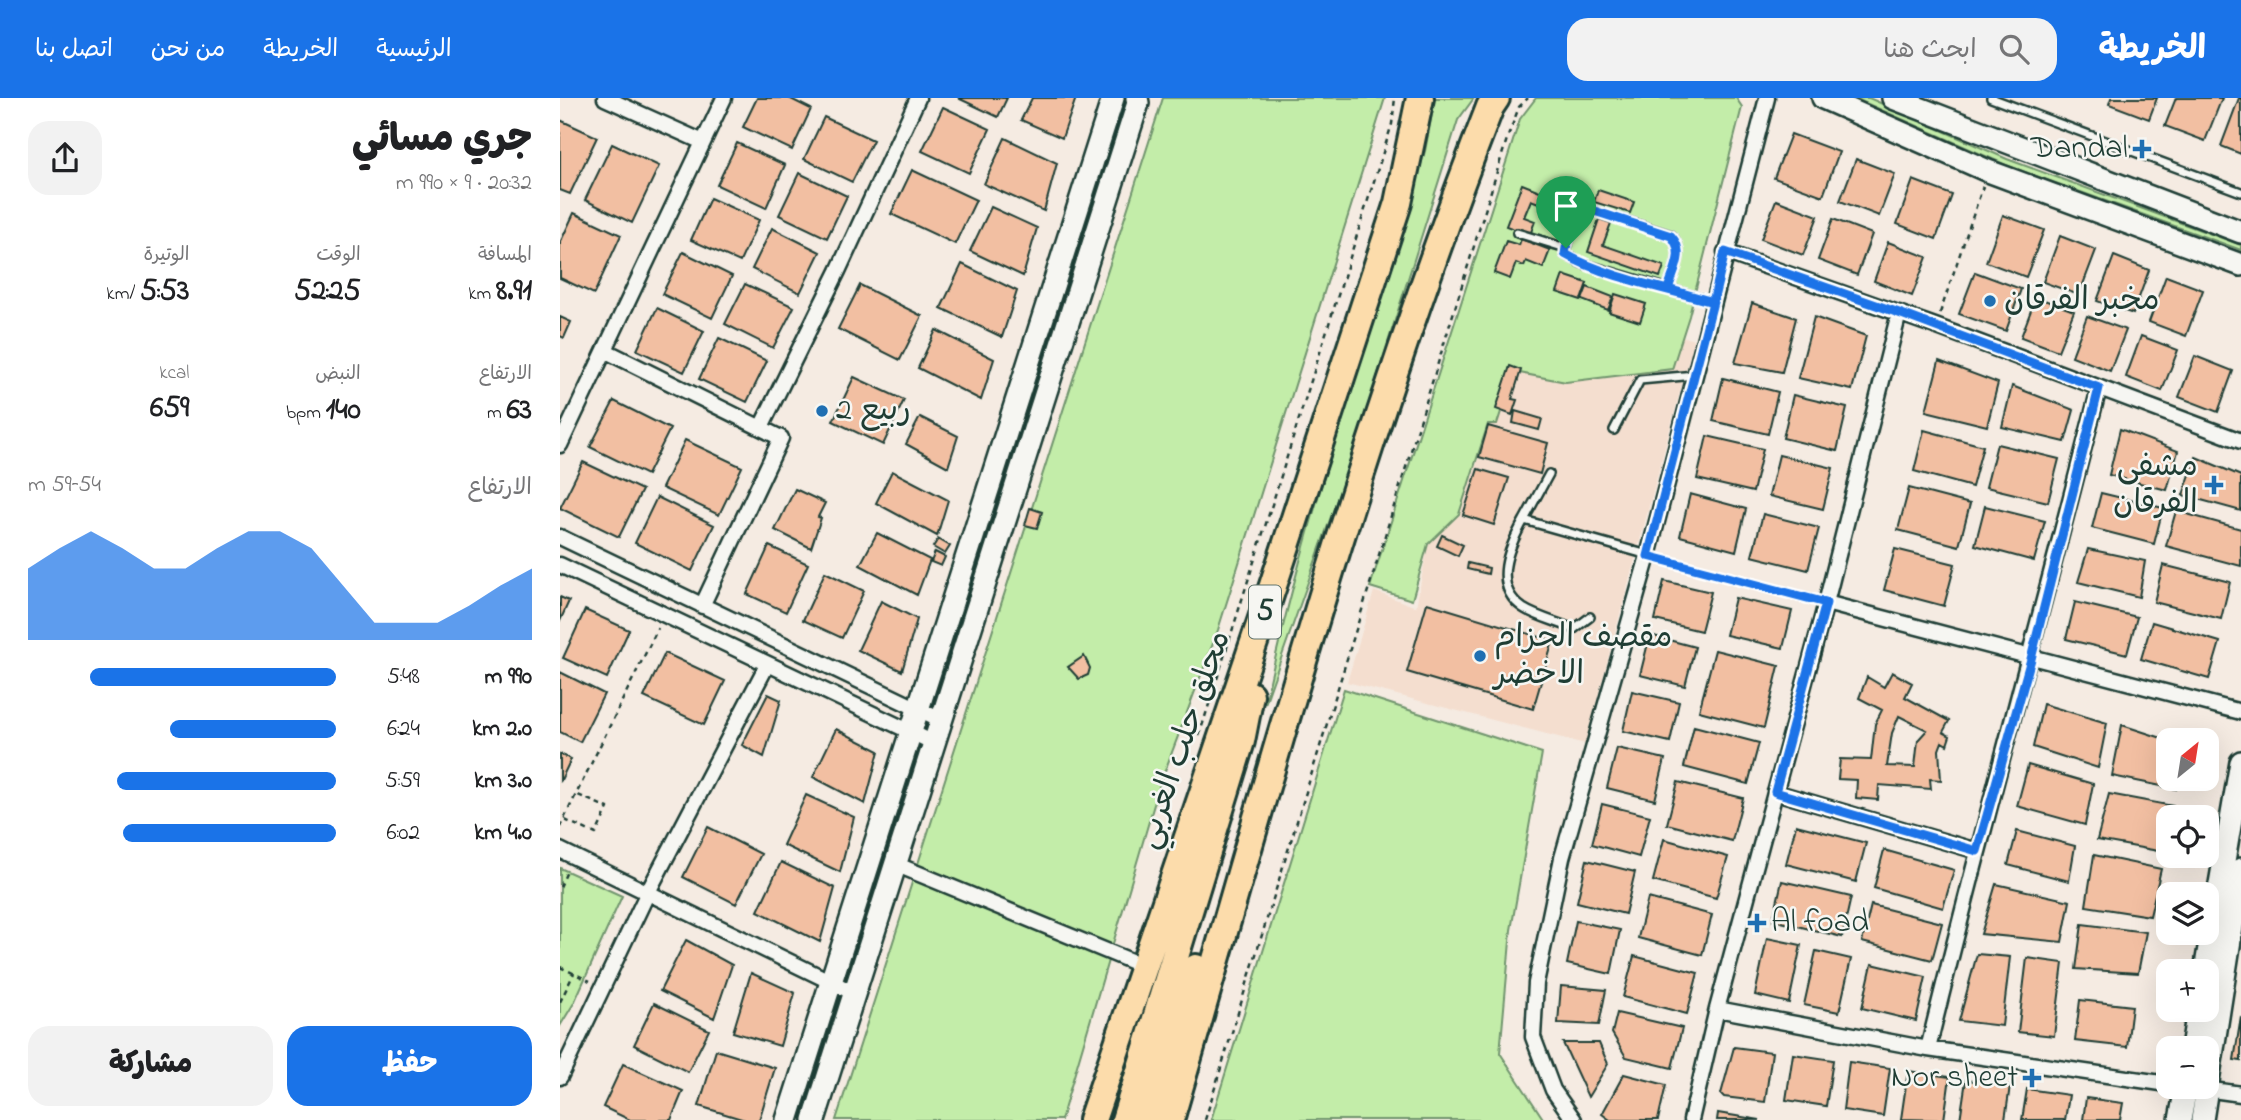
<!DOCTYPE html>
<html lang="ar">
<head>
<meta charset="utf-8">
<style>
  :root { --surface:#fff; --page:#f2f2f2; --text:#202124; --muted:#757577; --accent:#1a73e8 }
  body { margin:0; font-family:"Indie Flower","Playpen Sans Arabic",sans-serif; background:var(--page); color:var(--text); direction:rtl; height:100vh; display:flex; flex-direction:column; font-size:26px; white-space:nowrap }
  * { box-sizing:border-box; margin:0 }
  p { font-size:23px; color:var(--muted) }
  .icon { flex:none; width:38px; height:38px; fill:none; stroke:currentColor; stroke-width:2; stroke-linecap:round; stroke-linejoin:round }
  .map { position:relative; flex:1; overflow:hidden; direction:ltr }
  .details { display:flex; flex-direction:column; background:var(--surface); width:560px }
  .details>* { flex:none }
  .needle { width:46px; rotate:30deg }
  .controls { position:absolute; left:1596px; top:630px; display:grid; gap:14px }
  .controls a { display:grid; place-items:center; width:63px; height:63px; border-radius:14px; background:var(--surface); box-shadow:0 7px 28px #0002; font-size:35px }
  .pin { position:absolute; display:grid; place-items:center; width:60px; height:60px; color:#fff; margin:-72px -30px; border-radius:50% 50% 50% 0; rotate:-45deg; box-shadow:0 0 7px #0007 }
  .pin .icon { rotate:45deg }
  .round { display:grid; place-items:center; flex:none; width:74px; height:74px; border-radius:21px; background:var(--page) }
  .headline { display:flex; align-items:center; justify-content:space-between; height:119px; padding:0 28px }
  h1 { font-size:38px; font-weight:800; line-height:52px }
  .metrics { display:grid; grid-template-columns:repeat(3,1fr); gap:10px; height:119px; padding:7px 28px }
  .metrics div { display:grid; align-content:center }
  .metrics b { font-size:30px; font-weight:800 }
  .metrics small { font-size:19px; font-weight:400 }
  .metrics p { font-size:19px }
  .chart { height:196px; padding:14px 28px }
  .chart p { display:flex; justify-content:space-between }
  .chart svg { width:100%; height:126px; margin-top:7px; fill:var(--accent); opacity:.7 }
  .button { display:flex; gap:14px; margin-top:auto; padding:14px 28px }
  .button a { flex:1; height:80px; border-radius:21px; background:var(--accent); color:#fff; font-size:28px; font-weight:800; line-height:80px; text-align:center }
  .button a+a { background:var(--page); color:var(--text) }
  ul { padding:0 28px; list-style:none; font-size:23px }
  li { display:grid; grid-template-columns:112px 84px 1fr; align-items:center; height:52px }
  li i { height:18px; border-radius:9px; background:var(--accent) }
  header { display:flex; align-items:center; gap:42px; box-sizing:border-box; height:98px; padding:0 35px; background:var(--accent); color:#fff }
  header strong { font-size:33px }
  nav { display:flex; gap:38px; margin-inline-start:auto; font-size:24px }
  .search { width:490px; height:63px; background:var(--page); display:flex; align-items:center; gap:18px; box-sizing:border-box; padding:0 24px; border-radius:21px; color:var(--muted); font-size:26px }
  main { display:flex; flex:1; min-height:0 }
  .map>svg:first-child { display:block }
  .built { fill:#f4decf }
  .green { fill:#c3eda9; stroke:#71956e; stroke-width:2 }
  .building { fill:#f2bfa2; stroke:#1f3d34; stroke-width:2; fill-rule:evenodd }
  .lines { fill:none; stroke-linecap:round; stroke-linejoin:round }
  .lane-casing { stroke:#1f3d34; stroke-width:12 }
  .street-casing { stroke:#1f3d34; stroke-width:19 }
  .secondary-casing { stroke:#1f3d34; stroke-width:26 }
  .highway-casing { stroke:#1f3d34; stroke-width:32 }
  .path { stroke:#1f3d34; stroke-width:2.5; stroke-dasharray:5 5; stroke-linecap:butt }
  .lane { stroke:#f6f6f2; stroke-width:7 }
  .street { stroke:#f6f6f2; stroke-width:14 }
  .secondary { stroke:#f6f6f2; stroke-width:21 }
  .highway { stroke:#fcdcab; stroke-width:26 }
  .route-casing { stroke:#fff; stroke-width:14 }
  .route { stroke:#1a73e8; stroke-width:9 }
  .poi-dot { fill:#1f6fb2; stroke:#f6f6f2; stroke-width:2.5 }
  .labels { text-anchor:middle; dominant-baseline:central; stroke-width:5; stroke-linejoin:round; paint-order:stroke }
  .shield { fill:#f6f6f2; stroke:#60746d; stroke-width:2 }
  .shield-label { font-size:30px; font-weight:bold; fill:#1f3d34 }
  .poi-label { font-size:32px; fill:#1f3d34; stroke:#f6f6f2; text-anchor:start }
  .street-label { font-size:32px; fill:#1f3d34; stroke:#f6f6f2 }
</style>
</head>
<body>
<header>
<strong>الخريطة</strong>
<div class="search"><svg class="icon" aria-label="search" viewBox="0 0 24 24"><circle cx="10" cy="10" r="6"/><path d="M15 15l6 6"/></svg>ابحث هنا</div>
<nav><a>الرئيسية</a><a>الخريطة</a><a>من نحن</a><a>اتصل بنا</a></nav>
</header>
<main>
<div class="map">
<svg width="1681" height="1022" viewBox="0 0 1681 1022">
  <rect width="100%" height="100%" fill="#f5ebe2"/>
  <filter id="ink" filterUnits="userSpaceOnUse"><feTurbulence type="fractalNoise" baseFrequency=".0143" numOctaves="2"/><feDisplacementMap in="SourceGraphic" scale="14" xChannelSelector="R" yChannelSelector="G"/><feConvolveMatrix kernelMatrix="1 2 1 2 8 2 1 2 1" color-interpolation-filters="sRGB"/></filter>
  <g filter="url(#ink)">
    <!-- built -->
    <path class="built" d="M922 173 1134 242 1025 646 787 584 814 493 856 509 868 446 899 416 919 359 945 262Z"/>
    <!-- green -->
    <path class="green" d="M603 0H825L658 532 600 686 501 1022H276Z
      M871 0H914L898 22 791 362 705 606C745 418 810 237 865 53L872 16Z
      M976 0H1176L1182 9 1129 218 1112 271 1006 284 954 274 937 326H928L899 416 868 446 852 502 810 489 960 21Z
      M1294 0H1309L1447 61 1681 147V152L1446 67Z
      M784 591 982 655 951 832 940 955 984 1022H651Z
      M0 770 62 798 14 905 0 928Z"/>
    <!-- building -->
    <path class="building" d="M197 0H229L251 11 232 52 183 29Z
      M398 0H447L438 19Z
      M472 0H516L502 40 461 22Z
      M1551 0H1597L1589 21 1549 6Z
      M1616 0H1662L1645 43 1605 28Z
      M1679 0H1681V56L1661 48Z
      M383 9 430 31 409 75 362 53Z
      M264 19 313 42 292 84 244 61Z
      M0 22 37 39 10 96 0 92Z
      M1231 36 1279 54 1263 98 1214 80Z
      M445 40 497 65 484 113 424 86Z
      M177 45 225 67 206 110 157 87Z
      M52 46 99 68 72 125 25 102Z
      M1296 61 1335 76 1319 118 1280 103Z
      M352 72 416 102 395 146 331 116Z
      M239 75 287 98 267 140 219 117Z
      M1353 82 1392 97 1376 141 1337 126Z
      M962 86 985 95 981 106 971 102 964 119 975 123 970 137 946 128Z
      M1038 92 1074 104 1070 115 1034 104Z
      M150 100 199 122 180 164 131 142Z
      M1216 102 1258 118 1243 157 1201 141Z
      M431 109 477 130 463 178 410 153Z
      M14 115 61 137 34 196 0 180V145Z
      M1443 117 1484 132 1466 179 1426 164Z
      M1039 121 1051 125 1043 147 1104 168 1100 179 1028 154Z
      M1273 121 1312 136 1297 177 1258 162Z
      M212 130 260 154 240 195 192 171Z
      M1500 138 1536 152 1519 197 1483 184Z
      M961 141 990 152 983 170 966 163 964 168 956 165 950 181 934 175 946 143 959 147Z
      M1328 144 1367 159 1352 198 1314 183Z
      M123 154 172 178 152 220 102 196Z
      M1554 158 1589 172 1573 216 1537 203Z
      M402 166 457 193 442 239 381 210Z
      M1415 174 1461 191 1446 233 1399 216Z
      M1003 177 1027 185 1021 202 997 194Z
      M1606 178 1643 192 1626 238 1589 224Z
      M185 186 234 209 213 250 165 226Z
      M300 187 362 218 340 262 278 231Z
      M1027 189 1053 199 1048 212 1022 202Z
      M1055 196 1086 206 1080 224 1049 214Z
      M1476 199 1514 213 1498 253 1461 239Z
      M1192 205 1236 220 1222 274 1175 265Z
      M97 210 144 233 124 274 77 252Z
      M1527 218 1566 232 1550 273 1512 258Z
      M0 219 11 224 4 240 0 238Z
      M1254 219 1306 238 1292 292 1238 280Z
      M376 232 434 261 421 302 358 270Z
      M1581 238 1618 252 1602 293 1566 279Z
      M159 240 207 263 187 304 139 281Z
      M1635 258 1673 273 1658 314 1619 299Z
      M1379 263 1438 285 1427 328 1366 313Z
      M950 268 961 272 952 301 957 302 952 317 936 311Z
      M294 279 344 302 323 347 273 323Z
      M1163 280 1218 294 1208 336 1153 323Z
      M1452 288 1514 312 1505 344 1442 329Z
      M1233 297 1287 310 1277 353 1223 340Z
      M54 303 110 331 87 377 30 349Z
      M955 313 982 321 979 332 953 325Z
      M360 319 398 338 388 369 346 346Z
      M928 328 988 345 980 376 919 359Z
      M1560 331 1618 353 1607 392 1549 377Z
      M1364 332 1423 348 1412 389 1354 373Z
      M1147 338 1203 351 1193 394 1137 381Z
      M125 342 182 369 159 417 102 390Z
      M1437 346 1499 361 1488 404 1426 389Z
      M1219 357 1273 370 1263 411 1209 398Z
      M1636 359 1681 378V413L1623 397Z
      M23 364 82 392 59 439 0 410Z
      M918 371 949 380 934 427 903 417Z
      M332 373 388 402 377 438 316 405Z
      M1349 390 1410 406 1399 448 1338 432Z
      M235 391 265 405 258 419 261 420 251 450 215 432Z
      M1541 395 1603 410 1594 446 1532 430Z
      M1130 396 1186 411 1176 453 1120 438Z
      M97 399 154 427 132 473 75 445Z
      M1425 408 1485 423 1474 463 1415 447Z
      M470 410 482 414 477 430 465 427Z
      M1616 413 1681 431V468L1606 448Z
      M1203 416 1259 430 1248 472 1192 458Z
      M317 435 370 462 357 497 300 467Z
      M882 437 903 447 898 458 877 448Z
      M378 441 390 448 385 456 373 449Z
      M209 448 248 466 226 514 187 496Z
      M1335 451 1395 466 1384 508 1324 492Z
      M1528 451 1585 463 1579 499 1518 484Z
      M375 454 385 459 381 468 371 464Z
      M908 465 929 470 928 476 907 471Z
      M1603 467 1670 484 1661 521 1594 504Z
      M265 474 304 493 282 540 243 522Z
      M1104 483 1151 494 1141 533 1095 522Z
      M0 499 9 503 0 523Z
      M1175 500 1232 513 1223 550 1166 537Z
      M321 503 357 521 342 573 298 552Z
      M1515 504 1577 519 1567 556 1506 541Z
      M867 505 993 543 973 611 847 574Z
      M25 512 69 532 47 580 3 560Z
      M1592 524 1660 544 1649 581 1581 561Z
      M1090 537 1135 549 1125 588 1080 577Z
      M1155 552 1219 568 1204 630 1139 613Z
      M105 555 165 583 144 627 84 599Z
      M524 558 530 570 528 577 519 581 508 569Z
      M0 574 44 596 20 644 0 634Z
      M1332 574 1352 585 1345 599 1389 623 1383 634 1390 638 1387 647 1382 644 1379 652 1381 682 1370 681 1371 691 1319 687 1318 702 1296 700 1297 682 1278 681 1280 661 1311 662 1315 626 1322 612 1299 600 1307 579 1324 589ZM1339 618 1367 632 1358 642 1355 669 1327 668 1332 635Z
      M1072 593 1119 604 1110 644 1063 633Z
      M208 596 221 602 204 659 182 647Z
      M1483 606 1547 625 1538 670 1473 649Z
      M1562 627 1608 642V681H1618L1616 691 1552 678Z
      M1134 628 1199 645 1188 686 1124 669Z
      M276 631 319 653 305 706 253 679Z
      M1057 650 1105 661 1095 702 1047 690Z
      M0 656 11 661 0 684Z
      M1468 667 1533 686 1525 727 1457 708Z
      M1118 684 1183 700 1172 743 1107 726Z
      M1549 696 1613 708 1611 719H1608L1604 754 1537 742Z
      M246 697 294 719 280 774 223 747Z
      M1042 706 1090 718 1079 759 1032 746Z
      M1236 727 1306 745 1296 784 1226 766Z
      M148 729 201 756 176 806 123 779Z
      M1457 733 1515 748 1509 783 1448 767Z
      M1104 741 1168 759 1156 800 1093 783Z
      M1324 752 1394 772 1383 810 1314 790Z
      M1534 757 1601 771 1590 818 1526 808Z
      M1027 762 1075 774 1065 816 1017 804Z
      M221 764 275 790 260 844 198 813Z
      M1222 783 1291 799 1282 839 1213 822Z
      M1436 786 1510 803 1502 844 1421 836Z
      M1088 800 1152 817 1142 857 1078 840Z
      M1311 807 1382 825 1372 862 1302 844Z
      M1016 823 1060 832 1051 876 1007 866Z
      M1522 826 1586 834 1578 875 1516 871Z
      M1207 840 1241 847 1229 905 1195 897Z
      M126 842 172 867 154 920 100 893Z
      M1256 853 1291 861 1279 914 1244 907Z
      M1417 856 1450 859 1442 928 1399 923Z
      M1074 858 1138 875 1127 916 1063 899Z
      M1467 860 1503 865 1494 938 1458 934Z
      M1312 866 1366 879 1356 923 1302 910Z
      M191 875 235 895 220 948 173 934Z
      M1001 888 1046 892 1039 927 998 925Z
      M1520 902 1572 908 1567 949 1515 943Z
      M94 905 149 932 128 974 74 947Z
      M1057 915 1122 930 1112 970 1066 959 1052 935Z
      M1681 919V963L1674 962Z
      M1003 945H1039L1048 966 1028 999Z
      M1174 949 1212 954 1205 1004 1164 999 1161 996Z
      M156 952 215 970 199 1022H185L139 1008Z
      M1233 956 1273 962 1266 1008 1226 1002Z
      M1289 964 1330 970 1323 1018 1283 1012Z
      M63 966 123 993 111 1022H70L43 1009Z
      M1348 973 1390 979 1384 1022 1341 1021Z
      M1064 976 1106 987 1098 1022H1050L1042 1016Z
      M1406 982 1450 988 1445 1022H1400Z
      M1467 991 1509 997 1505 1022H1462Z
      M1526 1000 1563 1005 1560 1022H1523Z
      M1158 1015 1200 1022H1157Z"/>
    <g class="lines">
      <!-- lane casing -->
      <g class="lane-casing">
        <path id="lane" d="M1431 0 1681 94
          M957 135 1006 150
          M1108 191C1114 172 1126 154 1111 137L1019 108 1005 156 1021 165 1153 204
          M1054 332 1080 282 1135 277
          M989 376 964 422 1088 457
          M964 422C949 449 931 488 963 510 977 519 998 524 1014 531L1030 519"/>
      </g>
      <!-- street casing -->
      <g class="street-casing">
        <path id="street" d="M45 0 143 44
          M1165 154 1375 228 1681 343
          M46 253 221 340 142 508
          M201 329 278 173 358 0
          M0 347 164 0
          M0 439 381 622
          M0 467 374 645
          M1266 505 1681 614
          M1215 694 1417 753
          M0 752 294 895
          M335 766 583 868
          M1157 911 1368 951 1608 986
          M1368 951C1422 730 1483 511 1539 290
          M0 979 88 794 207 567
          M1638 990 1681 996
          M1014 1022 993 992 973 939 976 885 1002 760 1088 458 1207 0
          M1131 1022 1157 911 1266 505 1339 215"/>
      </g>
      <!-- secondary casing -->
      <g class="secondary-casing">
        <path id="secondary" d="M1263 0 1428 73 1681 167
          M1333 0 1681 134
          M1645 873 1681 664
          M1632 950 1638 912
          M227 1022 553 0
          M254 1022 578 5 577 0
          M1620 1022 1626 989
          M1642 1022 1681 771"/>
      </g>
      <!-- highway casing -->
      <g class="highway-casing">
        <path id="highway" d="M532 1022 705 512 838 105 860 0
          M565 1022 681 643 690 597
          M587 1022 636 870
          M610 1022C708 682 801 339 930 9L936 0"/>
      </g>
      <!-- path -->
      <path class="path" d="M1380 215 1423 88
        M1102 461 1254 502
        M639 638 832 26 835 0
        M5 722 36 736 48 710 16 696
        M0 729 98 530
        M0 789 8 771
        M0 869 30 883
        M0 904 14 875
        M645 1022 947 41 959 9 968 0"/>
      <!-- lane -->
      <use href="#lane" class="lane"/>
      <!-- street -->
      <use href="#street" class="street"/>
      <!-- secondary -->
      <use href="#secondary" class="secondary"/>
      <!-- highway -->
      <use href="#highway" class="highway"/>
    </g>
  </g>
  <g class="lines" filter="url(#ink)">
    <!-- route casing -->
    <g class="route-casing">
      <path id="route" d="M1006 150 1005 156C1044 179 1108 191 1153 204L1088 458 1266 505 1215 694 1417 753 1471 561 1539 290 1339 215 1165 154 1153 204 1108 191C1114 172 1126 154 1111 138L1019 108 1006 150"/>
    </g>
    <!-- route -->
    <use href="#route" class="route"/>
  </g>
  <!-- markers -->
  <g class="poi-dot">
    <path d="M1578.5 40.5h7v7h7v7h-7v7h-7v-7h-7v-7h7z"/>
    <circle cx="1430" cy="203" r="7"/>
    <circle cx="262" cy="313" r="7"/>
    <path d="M1650.5 376.5h7v7h7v7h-7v7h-7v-7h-7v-7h7z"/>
    <circle cx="920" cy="558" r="7"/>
    <path d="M1193.5 814.5h7v7h7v7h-7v7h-7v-7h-7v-7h7z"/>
    <path d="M1468.5 969.5h7v7h7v7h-7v7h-7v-7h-7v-7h7z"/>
  </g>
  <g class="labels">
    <!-- shield labels -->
    <rect class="shield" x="689" y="487.5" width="32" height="53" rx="5"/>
    <g class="shield-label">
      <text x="705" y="514">5</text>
    </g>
    <!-- poi labels -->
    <g class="poi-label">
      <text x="1568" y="51" text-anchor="end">Dandal</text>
      <text x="1444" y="203">مخبر الفرقان</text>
      <text x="276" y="313">ربيع 2</text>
      <text x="1638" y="369" text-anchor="end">مشفى<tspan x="1638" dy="37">الفرقان</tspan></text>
      <text x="934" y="540">مقصف الحزام<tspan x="934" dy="37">الاخضر</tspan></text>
      <text x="1211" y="825">Al foad</text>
      <text x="1458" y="980" text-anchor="end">Nor sheet</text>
    </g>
    <!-- street labels -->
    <g class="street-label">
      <text transform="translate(625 642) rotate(-71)">محلق حلب الغربي</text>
    </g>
  </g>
</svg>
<div class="controls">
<a><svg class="needle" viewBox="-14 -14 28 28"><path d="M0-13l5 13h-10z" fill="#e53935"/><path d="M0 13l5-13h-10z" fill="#757577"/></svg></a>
<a><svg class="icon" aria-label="locate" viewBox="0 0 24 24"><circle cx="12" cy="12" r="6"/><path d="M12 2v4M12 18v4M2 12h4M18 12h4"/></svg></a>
<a><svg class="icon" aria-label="layers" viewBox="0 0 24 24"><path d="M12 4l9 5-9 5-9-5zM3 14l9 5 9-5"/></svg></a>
<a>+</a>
<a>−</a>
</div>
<div class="pin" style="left:1006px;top:150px;background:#1e9e55"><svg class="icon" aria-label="arrive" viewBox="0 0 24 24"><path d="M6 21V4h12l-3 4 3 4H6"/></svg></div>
</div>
<section class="details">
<div class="headline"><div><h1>جري مسائي</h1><p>20:32 · 9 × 990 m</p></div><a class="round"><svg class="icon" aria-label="share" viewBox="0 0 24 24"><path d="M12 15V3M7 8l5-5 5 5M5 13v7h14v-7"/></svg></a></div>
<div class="metrics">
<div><p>المسافة</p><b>8.91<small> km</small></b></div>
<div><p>الوقت</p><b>52:25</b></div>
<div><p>الوتيرة</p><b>5:53<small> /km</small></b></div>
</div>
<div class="metrics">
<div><p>الارتفاع</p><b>63<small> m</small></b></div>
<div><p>النبض</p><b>140<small> bpm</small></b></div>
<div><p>kcal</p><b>659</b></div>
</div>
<div class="chart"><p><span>الارتفاع</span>54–59 m</p>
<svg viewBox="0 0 160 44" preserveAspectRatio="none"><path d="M0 44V19L10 12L20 6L30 12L40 19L50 19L60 12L70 6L80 6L90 12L100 25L110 38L120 38L130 38L140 32L150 25L160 19V44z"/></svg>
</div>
<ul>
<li><b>990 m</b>5:48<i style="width:80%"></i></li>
<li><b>2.0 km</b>6:24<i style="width:54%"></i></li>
<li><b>3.0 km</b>5:59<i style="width:71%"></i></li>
<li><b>4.0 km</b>6:02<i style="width:69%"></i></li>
</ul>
<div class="button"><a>حفظ</a><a>مشاركة</a></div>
</section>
</main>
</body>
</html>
